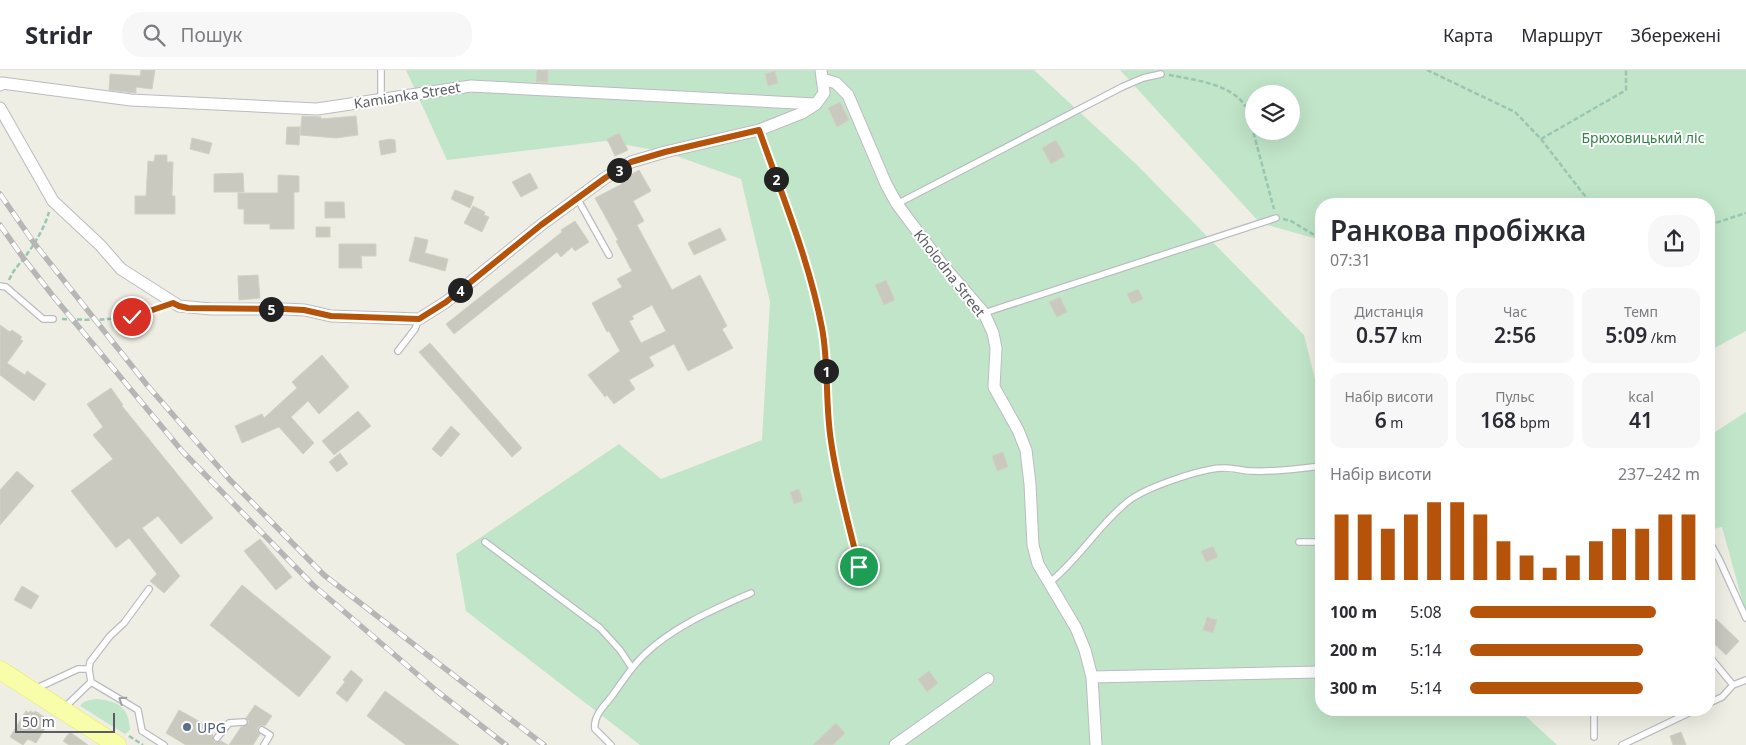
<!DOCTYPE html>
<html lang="uk">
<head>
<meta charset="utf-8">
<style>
  :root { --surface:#fff; --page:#f7f7f7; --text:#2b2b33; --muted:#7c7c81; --line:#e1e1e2; --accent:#b45309 }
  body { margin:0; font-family:"Noto Sans",sans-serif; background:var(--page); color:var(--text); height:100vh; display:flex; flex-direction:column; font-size:19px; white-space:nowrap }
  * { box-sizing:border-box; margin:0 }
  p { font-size:16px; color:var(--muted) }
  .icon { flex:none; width:28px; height:28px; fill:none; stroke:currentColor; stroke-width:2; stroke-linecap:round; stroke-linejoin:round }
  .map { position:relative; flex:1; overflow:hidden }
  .panel { position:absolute; left:1315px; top:128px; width:400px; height:518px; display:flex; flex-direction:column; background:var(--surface); border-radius:20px; box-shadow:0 5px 20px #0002 }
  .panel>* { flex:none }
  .controls { position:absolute; left:1245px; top:15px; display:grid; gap:10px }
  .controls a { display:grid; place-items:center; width:55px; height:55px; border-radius:50%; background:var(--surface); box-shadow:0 5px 20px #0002; font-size:25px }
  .scale { position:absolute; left:15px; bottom:12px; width:100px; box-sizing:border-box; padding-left:5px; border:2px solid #5c5d64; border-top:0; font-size:14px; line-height:18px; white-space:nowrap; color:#5c5d64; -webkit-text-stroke:4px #fff; paint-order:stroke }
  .pin { position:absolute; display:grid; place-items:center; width:42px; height:42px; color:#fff; margin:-21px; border:2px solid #fff; border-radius:50%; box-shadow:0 1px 5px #0007 }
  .km { position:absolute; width:25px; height:25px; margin:-12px; border-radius:50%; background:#222; color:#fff; font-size:14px; line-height:25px; text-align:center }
  .round { display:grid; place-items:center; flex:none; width:52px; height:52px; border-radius:20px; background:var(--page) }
  .summary { display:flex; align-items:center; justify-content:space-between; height:85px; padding:0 15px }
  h1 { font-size:28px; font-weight:600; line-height:38px }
  .figures { display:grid; grid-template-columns:repeat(3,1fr); gap:8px; height:85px; padding:5px 15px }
  .figures div { display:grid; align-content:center; border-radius:12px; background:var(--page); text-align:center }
  .figures b { font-size:21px; font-weight:600 }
  .figures small { font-size:14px; font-weight:400 }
  .figures p { font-size:14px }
  .chart { height:140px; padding:10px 15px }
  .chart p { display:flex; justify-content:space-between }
  .chart svg { width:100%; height:90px; margin-top:5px; stroke:var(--accent); stroke-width:6 }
  ul { padding:0 15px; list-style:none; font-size:16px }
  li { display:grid; grid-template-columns:80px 60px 1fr; align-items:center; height:38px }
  li i { height:12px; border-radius:6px; background:var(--accent) }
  header { display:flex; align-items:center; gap:30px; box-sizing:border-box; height:70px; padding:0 25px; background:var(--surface); border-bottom:1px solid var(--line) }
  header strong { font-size:24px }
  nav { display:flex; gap:28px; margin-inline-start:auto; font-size:18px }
  .search { width:350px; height:45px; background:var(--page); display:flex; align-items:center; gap:12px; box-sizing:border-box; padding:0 18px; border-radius:20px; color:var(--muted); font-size:19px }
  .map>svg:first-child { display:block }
  .green { fill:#c1e5c9; fill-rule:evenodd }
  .building { fill:#c9c9c0; stroke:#d3d1c2; fill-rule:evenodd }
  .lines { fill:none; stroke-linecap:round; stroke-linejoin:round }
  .lane-casing { stroke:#bbbcc2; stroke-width:8 }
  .street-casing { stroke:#bbbcc2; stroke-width:13 }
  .primary-casing { stroke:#eee85c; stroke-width:19 }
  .path { stroke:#9ac6b1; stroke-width:2.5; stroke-dasharray:5 2.5; stroke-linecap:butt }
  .lane { stroke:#fff; stroke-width:5.5 }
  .street { stroke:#fff; stroke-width:11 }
  .primary { stroke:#f7fda9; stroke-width:18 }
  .rail-casing { stroke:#b6b6b7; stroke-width:5.5 }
  .rail { stroke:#fff; stroke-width:4; stroke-dasharray:11; stroke-linecap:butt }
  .oneway { stroke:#9d9ea2 }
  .route-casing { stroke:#fff; stroke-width:10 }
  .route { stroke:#b45309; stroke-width:6 }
  .service-dot { fill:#5c6f8a; stroke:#fff; stroke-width:2 }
  .labels { text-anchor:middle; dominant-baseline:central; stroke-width:4; stroke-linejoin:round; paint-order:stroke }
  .street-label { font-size:14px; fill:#5c5d64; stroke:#fff }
  .park-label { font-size:14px; fill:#36814b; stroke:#fff }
  .service-label { font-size:14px; fill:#4e5e75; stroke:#fff; text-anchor:start }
</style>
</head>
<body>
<header>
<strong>Stridr</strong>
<div class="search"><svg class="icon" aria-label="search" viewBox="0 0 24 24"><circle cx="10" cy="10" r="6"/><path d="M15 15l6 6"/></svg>Пошук</div>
<nav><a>Карта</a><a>Маршрут</a><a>Збережені</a></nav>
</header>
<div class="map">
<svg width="1746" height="675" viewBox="0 0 1746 675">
  <rect width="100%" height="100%" fill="#eeeee4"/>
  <!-- green -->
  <path class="green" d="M406 0H1034L1136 94 1304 265 1321 333V639H1518L1557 675H640L466 541 456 484 619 374 661 409 762 370 770 232 741 109 665 82 605 71 447 90Z
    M1120 0H1746V261L1709 281V134H1321V170L1260 153ZM1254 24H1291V61H1254Z
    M1746 342V544L1722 457 1709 460V366Z
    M97 629C118 631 129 637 130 660L125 664 80 636C84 630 90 630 97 629Z"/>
  <!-- building -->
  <path class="building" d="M141 0H155L152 19 136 17V23L109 20 110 4 140 6Z
    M537 0H548V12H536Z
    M775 1 778 13 768 16 765 4Z
    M840 32 849 50 837 57 828 38Z
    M302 46 321 47V49L356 46 358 65 336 68 300 65Z
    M287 57H300L299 75 286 74Z
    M619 63 628 80 615 86 607 69Z
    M192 68 212 73 209 84 190 79Z
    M390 69 395 70 396 82 381 85 379 71Z
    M1056 70 1065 86 1051 94 1042 78Z
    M155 85H167V92H173L172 126H175V144H135V126H146L148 91 154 92Z
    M639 100 651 121 633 131 644 151 637 155 672 220 700 205 727 256 722 259 733 278 688 301 674 274 649 287 654 296 629 310 635 319 614 334 607 325 605 327 588 305 620 281 609 261 607 262 592 233 622 217 617 209 632 201 616 171 618 170 595 128 622 114 620 111ZM652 235 666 261 641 273 629 251 634 249 632 246Z
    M243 103 244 122H214V104Z
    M530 103 538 118 521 127 512 112Z
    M278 105 299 106V122H294V159H270V154H244V139H238V123H278Z
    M455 120 474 127 470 138 451 129Z
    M325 132H344L345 148H325Z
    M473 136 485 142 484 145 489 147 482 162 464 153Z
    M575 151 589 172 575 181 572 177 561 187 557 182 454 264 446 254 562 162 561 160Z
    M316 157H330V167H316Z
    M720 158 726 170 694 185 688 173Z
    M415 167 428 170 425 183 448 189 445 201 409 191Z
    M339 174H376V186H361L362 198H339Z
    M258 205 260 228 239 230 238 206Z
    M886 210 895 230 884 235 875 215Z
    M1138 219 1143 229 1132 234 1127 224Z
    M1060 227 1067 242 1057 247 1049 232Z
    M0 255 10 262 12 260 22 267 20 269 23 271 7 293 25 305 27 301 46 314 34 331 0 305Z
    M430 273 522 378 512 387 419 282Z
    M322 285 349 317 319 344 308 331 291 347 314 373 303 384 279 357 242 373 235 356 262 344 264 348 297 318 292 312Z
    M111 318 123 335 122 336 213 448 181 474 158 446 142 458 180 506 164 523 150 511 157 504 129 468 116 478 71 421 113 389 93 365 103 357 87 334Z
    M358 341 371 356 334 385 322 371Z
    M451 356 460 364 441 387 432 379Z
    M1003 382 1008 397 997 401 992 386Z
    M340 383 348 394 337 402 329 392Z
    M17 401 34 416 0 455V420Z
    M799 419 803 431 794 434 790 422Z
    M260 469 292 507 276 520 244 481Z
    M1213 476 1218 487 1206 492 1201 481Z
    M242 515 331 587 299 627 210 555Z
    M22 516 39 526 31 539 14 530Z
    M1207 547 1217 550 1213 563 1203 560Z
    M1716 549 1739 571 1726 585 1709 569V557Z
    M351 600 363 610 347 632 336 623 345 612 343 610Z
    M929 601 938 613 927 622 918 609Z
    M385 621 459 675H406L367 646Z
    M255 635 272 646 265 656 262 655 258 657 257 660 260 664 253 675H229L241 657 248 654 249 651 246 648Z
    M179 640 204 654V660L213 665V669L214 672H218L221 671 228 675H186L166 663Z
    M26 641 29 643 30 641 34 643 35 641 49 650V652L36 673 28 669 23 675 10 667Z
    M836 653 845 663 833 675H813Z
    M70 662 88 675H69L63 671Z
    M1681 662 1686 675H1673L1670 666Z"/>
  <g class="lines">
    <!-- lane casing -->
    <g class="lane-casing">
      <path id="lane" d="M381 29V0
        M760 60C782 125 809 191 822 258 829 296 825 334 831 371 837 414 849 455 859 497
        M577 128 609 185
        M897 134 1122 17 1143 8 1161 4
        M0 216 6 217 43 249H53
        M984 243 1276 148
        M398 281 415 259 419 249
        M1709 471 1719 489 1746 548
        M485 472 600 558 620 580 632 598
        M1299 472H1321
        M1049 513C1079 489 1097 457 1126 433 1143 418 1200 399 1222 398 1232 397 1242 401 1252 401 1275 402 1299 399 1321 396
        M1709 586 1733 615
        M91 612 89 599 90 592 110 566 124 553 149 519
        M35 619 78 599H89
        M1709 633 1722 627 1733 615 1746 610
        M63 639 91 612 138 640 142 661 164 675
        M1594 639V667
        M262 660 270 665 264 675
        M217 668 229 653 244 652
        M611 675 595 659C593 646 604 636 612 626 622 612 632 596 645 584 674 556 715 539 751 523
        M1622 675 1697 639"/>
    </g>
    <!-- street casing -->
    <g class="street-casing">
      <path id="street" d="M822 9 836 13 848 25 886 114 897 134 941 193 984 243 993 263 996 278 994 317 1018 360 1026 380 1030 414 1033 475 1038 494 1076 558 1085 580 1092 607 1096 675
        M0 15 2 13 131 30 317 39 471 16 816 34
        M0 38 53 131 100 175 121 199 179 236 211 239H284L305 240 331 246 419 249 446 232 541 155 605 108 631 92 665 82 759 60 802 43 816 34 824 23 821 0
        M1092 607 1321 602
        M895 675 988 609"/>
    </g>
    <!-- primary casing -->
    <g class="primary-casing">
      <path id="primary" d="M0 600 117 675"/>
    </g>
    <!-- path -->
    <path class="path" d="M1427 0 1515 42 1541 69 1581 121 1592 134
      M1169 5C1195 10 1234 14 1247 39L1274 139
      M1541 69 1626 20V0
      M1283 149 1291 151 1321 169
      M1709 155 1746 143
      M9 210C14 199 18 196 25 187 35 173 44 159 49 142
      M62 249 96 250 132 247 160 238
      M129 666 143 675"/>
    <!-- lane -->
    <use href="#lane" class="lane"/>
    <!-- street -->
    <use href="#street" class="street"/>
    <!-- primary -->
    <use href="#primary" class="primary"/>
    <!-- rail casing -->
    <g class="rail-casing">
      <path id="rail" d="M0 124 34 173 147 315 230 410 324 505 544 675
        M0 155 24 189 53 226 182 381 313 515 438 622 506 675"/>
    </g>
    <!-- rail -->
    <use href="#rail" class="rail"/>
  </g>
  <!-- one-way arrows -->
  <defs><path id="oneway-chevron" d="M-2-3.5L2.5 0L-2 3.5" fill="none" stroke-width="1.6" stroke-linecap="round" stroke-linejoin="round" transform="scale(1.25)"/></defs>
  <use class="oneway" href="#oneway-chevron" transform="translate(122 630) rotate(-147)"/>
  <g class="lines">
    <!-- route casing -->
    <g class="route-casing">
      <path id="route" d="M132 247 173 233 179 236 188 238 284 239 304 240 331 246 419 249 446 232 541 155 605 108 631 92 665 82 759 60C782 125 809 190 822 258 829 295 825 334 831 371 837 414 849 455 859 497"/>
    </g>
    <!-- route -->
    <use href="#route" class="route"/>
  </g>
  <!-- markers -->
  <circle class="service-dot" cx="187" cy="657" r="5"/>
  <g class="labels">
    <!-- street labels -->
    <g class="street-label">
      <text transform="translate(407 25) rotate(-9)">Kamianka Street</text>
      <text transform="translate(950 203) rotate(52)">Kholodna Street</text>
    </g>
    <!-- park labels -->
    <g class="park-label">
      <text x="1643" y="67">Брюховицький ліс</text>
    </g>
    <!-- service labels -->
    <g class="service-label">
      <text x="197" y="657">UPG</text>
    </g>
  </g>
</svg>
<div class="controls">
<a><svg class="icon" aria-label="layers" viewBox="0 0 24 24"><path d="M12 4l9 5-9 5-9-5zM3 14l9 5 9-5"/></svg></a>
</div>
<div class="scale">50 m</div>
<div class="pin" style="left:859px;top:497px;background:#1e9e55"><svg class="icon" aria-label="arrive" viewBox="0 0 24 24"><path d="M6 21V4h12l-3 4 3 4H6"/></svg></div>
<div class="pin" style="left:132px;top:247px;background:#d93025"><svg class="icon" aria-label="check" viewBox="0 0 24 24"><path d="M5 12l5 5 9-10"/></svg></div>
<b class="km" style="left:826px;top:301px">1</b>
<b class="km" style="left:776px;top:109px">2</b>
<b class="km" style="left:619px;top:100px">3</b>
<b class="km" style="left:460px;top:220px">4</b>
<b class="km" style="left:271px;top:239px">5</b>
<section class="panel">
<div class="summary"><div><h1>Ранкова пробіжка</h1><p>07:31</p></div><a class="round"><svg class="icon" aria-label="share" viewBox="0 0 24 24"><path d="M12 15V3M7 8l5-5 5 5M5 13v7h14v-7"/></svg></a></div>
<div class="figures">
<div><p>Дистанція</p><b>0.57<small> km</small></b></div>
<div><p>Час</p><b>2:56</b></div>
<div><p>Темп</p><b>5:09<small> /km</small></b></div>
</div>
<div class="figures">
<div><p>Набір висоти</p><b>6<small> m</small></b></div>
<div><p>Пульс</p><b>168<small> bpm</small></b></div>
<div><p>kcal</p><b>41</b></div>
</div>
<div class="chart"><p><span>Набір висоти</span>237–242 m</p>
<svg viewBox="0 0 160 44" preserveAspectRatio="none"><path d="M5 44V12M15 44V12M25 44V19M35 44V12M45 44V6M55 44V6M65 44V12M75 44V25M85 44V32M95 44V38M105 44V32M115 44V25M125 44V19M135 44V19M145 44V12M155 44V12"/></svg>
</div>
<ul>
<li><b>100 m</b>5:08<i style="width:81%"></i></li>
<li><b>200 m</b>5:14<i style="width:75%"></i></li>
<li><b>300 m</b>5:14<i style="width:75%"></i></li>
</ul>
</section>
</div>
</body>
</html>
